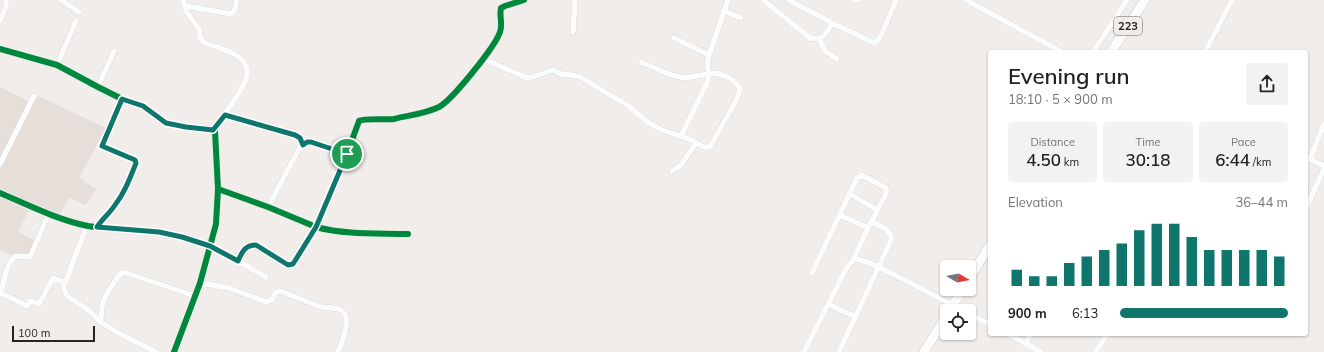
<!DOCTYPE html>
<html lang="en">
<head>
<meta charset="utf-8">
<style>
  :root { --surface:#fff; --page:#f2f2f2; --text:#202124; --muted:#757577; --accent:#0f766e }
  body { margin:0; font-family:Mulish,sans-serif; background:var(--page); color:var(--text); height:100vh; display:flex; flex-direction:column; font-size:15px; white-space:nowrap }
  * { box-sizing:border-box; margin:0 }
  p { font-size:13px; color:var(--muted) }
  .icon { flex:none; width:22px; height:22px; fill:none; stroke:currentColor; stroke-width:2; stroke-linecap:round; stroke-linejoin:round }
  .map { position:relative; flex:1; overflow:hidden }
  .details { position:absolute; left:988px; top:50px; width:320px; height:286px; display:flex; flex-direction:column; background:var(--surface); border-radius:4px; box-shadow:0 1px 3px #0004 }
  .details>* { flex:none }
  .needle { width:26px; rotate:100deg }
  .tools { position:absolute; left:940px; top:260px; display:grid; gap:8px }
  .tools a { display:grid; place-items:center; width:36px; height:36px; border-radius:4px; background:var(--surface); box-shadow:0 1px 3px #0004; font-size:20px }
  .scale { position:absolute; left:12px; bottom:10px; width:83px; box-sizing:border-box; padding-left:4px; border:2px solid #262423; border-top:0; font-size:11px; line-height:14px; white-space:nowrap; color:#262423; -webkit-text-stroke:3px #f2ece9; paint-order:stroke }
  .pin { position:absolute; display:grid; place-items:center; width:34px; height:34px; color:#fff; margin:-17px; border:2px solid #fff; border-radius:50%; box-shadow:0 1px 4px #0007 }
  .round { display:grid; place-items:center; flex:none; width:42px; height:42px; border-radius:4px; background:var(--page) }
  .headline { display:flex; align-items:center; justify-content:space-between; height:68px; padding:0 20px }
  h1 { font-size:22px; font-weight:600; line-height:30px }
  .figures { display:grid; grid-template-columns:repeat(3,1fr); gap:6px; height:68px; padding:4px 20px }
  .figures div { display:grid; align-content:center; border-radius:4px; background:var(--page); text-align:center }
  .figures b { font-size:17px; font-weight:600 }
  .figures small { font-size:11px; font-weight:400 }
  .figures p { font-size:11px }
  .chart { height:112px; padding:8px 20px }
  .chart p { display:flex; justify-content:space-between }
  .chart svg { width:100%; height:72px; margin-top:4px; stroke:var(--accent); stroke-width:6 }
  ul { padding:0 20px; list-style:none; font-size:13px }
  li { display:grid; grid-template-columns:64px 48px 1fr; align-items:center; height:30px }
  li i { height:10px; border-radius:5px; background:var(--accent) }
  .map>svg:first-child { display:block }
  .built { fill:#e6ded9 }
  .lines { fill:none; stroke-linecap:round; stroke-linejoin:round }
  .street-casing { stroke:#cdcbc9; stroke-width:6 }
  .primary-casing { stroke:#cdcbc9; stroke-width:10 }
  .street { stroke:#fdfcfc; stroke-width:5.5 }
  .primary { stroke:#fdfcfc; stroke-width:9 }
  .cycleway-casing { stroke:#f2ece9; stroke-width:8 }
  .cycleway { stroke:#00873e; stroke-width:6 }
  .route-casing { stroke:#fff; stroke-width:8 }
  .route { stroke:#0f766e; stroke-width:5 }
  .labels { text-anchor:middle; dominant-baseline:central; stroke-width:3.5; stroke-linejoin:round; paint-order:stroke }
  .shield { fill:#f2ece9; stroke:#63605e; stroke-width:1 }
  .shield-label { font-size:11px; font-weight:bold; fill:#262423 }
</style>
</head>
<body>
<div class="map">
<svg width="1324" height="352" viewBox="0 0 1324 352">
  <rect width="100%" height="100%" fill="#f0edeb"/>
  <!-- built -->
  <path class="built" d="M0 87 30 102 34 94 106 128 79 178 96 189 86 205 69 198 59 216 32 204 18 232 34 240 28 256 9 254 0 250Z"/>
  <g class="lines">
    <!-- street casing -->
    <g class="street-casing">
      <path id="street" d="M61 0 79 12
        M183 0 186 11 199 29 200 37 203 42C215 48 230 49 240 58 256 72 241 89 233 102 226 113 221 119 213 130
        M763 0 810 38C825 40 825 35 832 23
        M789 0 832 23 872 42H875L880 38 896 0
        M854 0H859
        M966 0 1062 52
        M185 6 231 14 234 12 237 0
        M724 11 741 18
        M0 21 6 7V0
        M573 32 575 0
        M674 38 709 55
        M819 39 825 51 837 59
        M0 49 57 65 98 87 122 99 143 106 166 123 186 127 211 129 215 131 218 189 216 224 200 283 174 352
        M1093 52 1127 0
        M1205 52 1232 0
        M484 59 527 78 532 77 553 70 561 74 571 75 580 77 627 105 649 123 662 130 689 139 704 147H709L711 145 737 99 740 89C735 79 725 75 714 73L685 78 671 75 641 62
        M57 65 76 21
        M98 87 114 51
        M225 115 295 135 301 138 303 145
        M681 136 708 81C709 73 707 66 708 58L728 0
        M1306 157 1324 166
        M1310 159 1324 124
        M0 164 34 96
        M672 171 681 165 696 143
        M218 189 268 207 316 227 345 159 359 121C363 118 386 120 394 119 409 115 425 114 439 107 452 100 495 47 500 32 503 24 499 16 501 8L505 6 524 0
        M0 193C28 205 58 220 88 226 117 231 145 229 173 235 197 239 217 250 238 261L246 248 254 245 288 265H291L295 261 316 227C346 235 377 233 408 234
        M850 194 877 210
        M268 207 299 149 305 143 311 142 347 154
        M1306 208 1324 169
        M840 215 868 228
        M97 227C102 218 109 213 115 205 125 192 130 178 136 163L135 160 102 146 122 99
        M238 261 266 277
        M812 273 857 178 861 175 886 188 887 192 868 228 853 260
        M64 282V289L67 296 90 311 100 322 120 334 156 352
        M200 283 229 288 266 302 272 300 276 292 280 291C294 296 307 302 321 307 328 309 336 306 342 311 352 317 342 344 338 352
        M1 293 27 306 30 301 39 304 53 278 64 282 66 281 87 225
        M0 294C6 281 4 264 16 256L30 257 49 213
        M828 304 856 317
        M969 314 990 324
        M100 322C102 316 101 312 102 307 102 301 117 275 123 272L195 296
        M1008 334 1025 343 1031 334
        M1025 343 1041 352
        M804 352 847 267 854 259C869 258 945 302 964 311
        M839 352 892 238 887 230 871 221
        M1096 352 1107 334"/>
    </g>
    <!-- primary casing -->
    <g class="primary-casing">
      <path id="primary" d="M1111 52 1145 0
        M969 279 990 245
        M949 311 963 289
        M924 352 947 315"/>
    </g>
    <!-- street -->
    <use href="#street" class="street"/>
    <!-- primary -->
    <use href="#primary" class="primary"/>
    <!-- cycleway casing -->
    <g class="cycleway-casing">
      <path id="cycleway" d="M0 49 57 65 98 87 122 99 143 106 166 123 186 127 211 129 215 131 218 189 216 224 200 283 174 352
        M218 189 268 207 316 227 345 159 359 121C363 118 386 120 394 119 409 115 425 114 439 107 452 100 495 47 500 32 503 24 499 16 501 8L505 6 524 0
        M0 193C28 205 58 220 88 226 117 231 145 229 173 235 197 239 217 250 238 261L246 248 254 245 288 265H291L295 261 316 227C346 235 377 233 408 234"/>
    </g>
    <!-- cycleway -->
    <use href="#cycleway" class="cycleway"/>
  </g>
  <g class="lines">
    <!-- route casing -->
    <g class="route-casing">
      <path id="route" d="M122 99 143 106 166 123 186 127 213 130 225 115 295 135 300 138 303 145 307 142H311L347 154 316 227 293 264 288 265 256 245C245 245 242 252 238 261L210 246 182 237 159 232 97 227C102 219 110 213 115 205 125 192 130 178 136 163L135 160 102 146Z"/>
    </g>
    <!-- route -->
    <use href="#route" class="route"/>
  </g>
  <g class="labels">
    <!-- shield labels -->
    <rect class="shield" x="1114" y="17" width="28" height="18" rx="3"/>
    <g class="shield-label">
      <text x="1128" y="26">223</text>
    </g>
  </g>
</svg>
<div class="tools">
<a><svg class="needle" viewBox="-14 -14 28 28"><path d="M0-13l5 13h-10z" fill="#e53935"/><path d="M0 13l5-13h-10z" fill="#757577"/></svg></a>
<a><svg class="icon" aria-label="locate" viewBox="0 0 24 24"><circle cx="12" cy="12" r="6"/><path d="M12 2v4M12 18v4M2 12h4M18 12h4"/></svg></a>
</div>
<div class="scale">100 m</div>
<div class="pin" style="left:347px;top:154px;background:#1e9e55"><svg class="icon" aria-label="arrive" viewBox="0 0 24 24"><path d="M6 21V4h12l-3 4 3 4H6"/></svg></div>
<section class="details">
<div class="headline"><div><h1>Evening run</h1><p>18:10 · 5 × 900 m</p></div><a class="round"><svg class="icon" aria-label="share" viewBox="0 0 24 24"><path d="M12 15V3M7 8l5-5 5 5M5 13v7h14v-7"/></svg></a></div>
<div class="figures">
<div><p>Distance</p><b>4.50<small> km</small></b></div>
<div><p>Time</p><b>30:18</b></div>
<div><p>Pace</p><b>6:44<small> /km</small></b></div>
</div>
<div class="chart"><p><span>Elevation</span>36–44 m</p>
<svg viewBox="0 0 160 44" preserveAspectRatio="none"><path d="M5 44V34M15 44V38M25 44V38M35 44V30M45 44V26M55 44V22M65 44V18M75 44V10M85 44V6M95 44V6M105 44V14M115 44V22M125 44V22M135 44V22M145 44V22M155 44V26"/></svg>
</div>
<ul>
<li><b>900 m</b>6:13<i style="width:100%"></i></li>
</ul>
</section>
</div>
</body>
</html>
